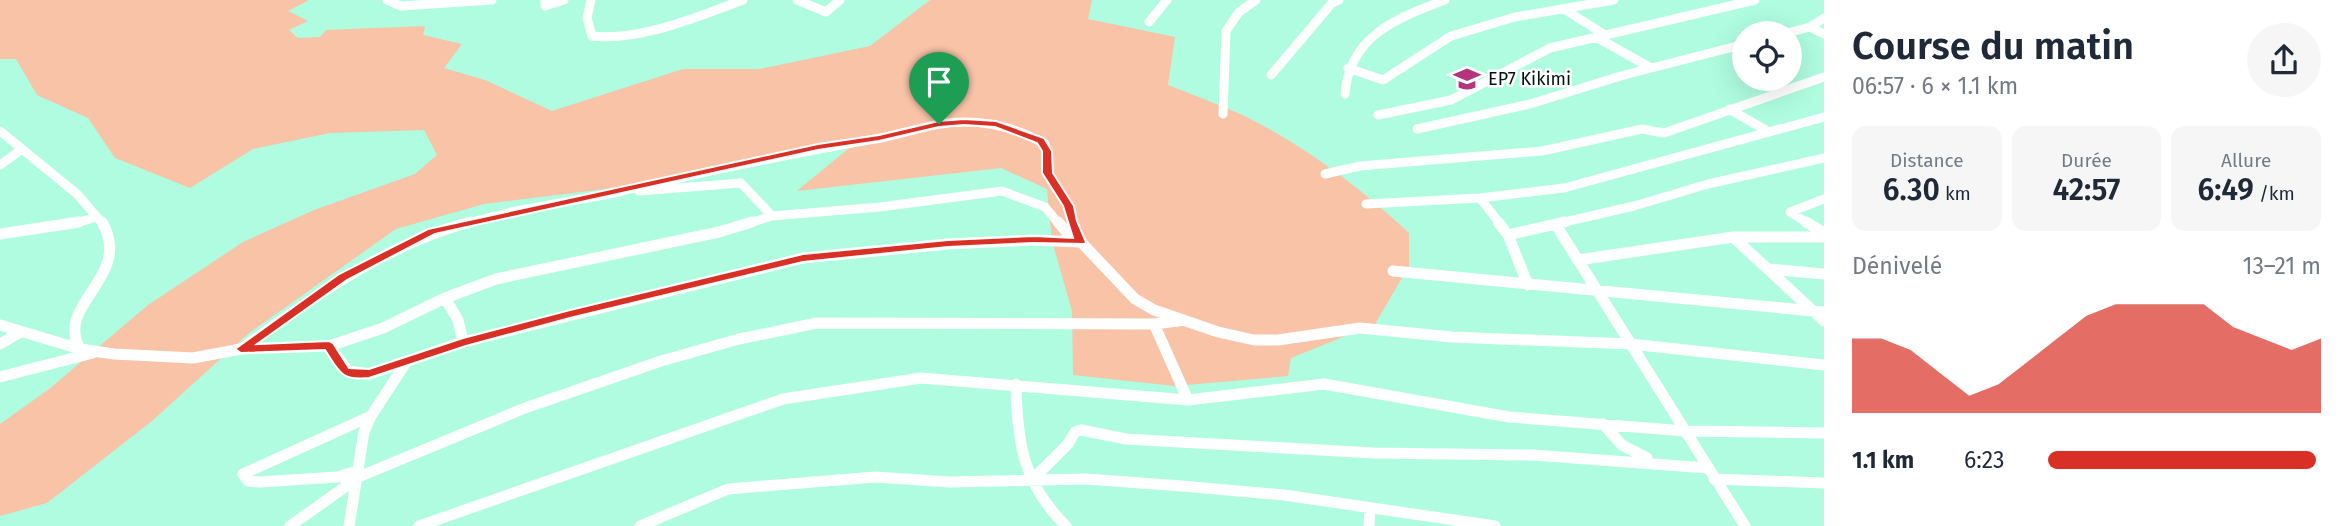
<!DOCTYPE html>
<html lang="fr">
<head>
<meta charset="utf-8">
<style>
  :root { --surface:#fff; --page:#f6f6f7; --text:#1f2937; --muted:#747a83; --accent:#d93025 }
  body { margin:0; font-family:"Fira Sans",sans-serif; background:var(--page); color:var(--text); height:100vh; display:flex; flex-direction:column; font-size:26px; white-space:nowrap }
  * { box-sizing:border-box; margin:0 }
  p { font-size:23px; color:var(--muted) }
  .icon { flex:none; width:38px; height:38px; fill:none; stroke:currentColor; stroke-width:2; stroke-linecap:round; stroke-linejoin:round }
  .map { position:relative; flex:1; overflow:hidden }
  .drawer { display:flex; flex-direction:column; background:var(--surface); width:525px }
  .drawer>* { flex:none }
  .buttons { position:absolute; left:1732px; top:21px; display:grid; gap:14px }
  .buttons a { display:grid; place-items:center; width:70px; height:70px; border-radius:50%; background:var(--surface); box-shadow:0 7px 28px #0002; font-size:35px }
  .pin { position:absolute; display:grid; place-items:center; width:60px; height:60px; color:#fff; margin:-72px -30px; border-radius:50% 50% 50% 0; rotate:-45deg; box-shadow:0 0 7px #0007 }
  .pin .icon { rotate:45deg }
  .round { display:grid; place-items:center; flex:none; width:74px; height:74px; border-radius:37px; background:var(--page) }
  .summary { display:flex; align-items:center; justify-content:space-between; height:119px; padding:0 28px }
  h1 { font-size:38px; font-weight:600; line-height:52px }
  .metrics { display:grid; grid-template-columns:repeat(3,1fr); gap:10px; height:119px; padding:7px 28px }
  .metrics div { display:grid; align-content:center; border-radius:14px; background:var(--page); text-align:center }
  .metrics b { font-size:30px; font-weight:600 }
  .metrics small { font-size:19px; font-weight:400 }
  .metrics p { font-size:19px }
  .chart { height:196px; padding:14px 28px }
  .chart p { display:flex; justify-content:space-between }
  .chart svg { width:100%; height:126px; margin-top:7px; fill:var(--accent); opacity:.7 }
  ul { padding:0 28px; list-style:none; font-size:23px }
  li { display:grid; grid-template-columns:112px 84px 1fr; align-items:center; height:52px }
  li i { height:18px; border-radius:9px; background:var(--accent) }
  main { display:flex; flex:1; min-height:0 }
  .map>svg:first-child { display:block }
  .green { fill:#f8c3a6 }
  .lines { fill:none; stroke-linecap:round; stroke-linejoin:round }
  .street-far1 { stroke:#fff; stroke-width:9 }
  .street { stroke:#fff; stroke-width:11 }
  .route { fill:#d93025; stroke:#fff; stroke-width:2; fill-rule:evenodd }
  .labels { text-anchor:middle; dominant-baseline:central; stroke-width:5; stroke-linejoin:round; paint-order:stroke }
  .far-poi-label { font-size:18px; fill:#01150e; stroke:#fff; text-anchor:start }
</style>
</head>
<body>
<main>
<div class="map">
<svg width="1824" height="526" viewBox="0 0 1824 526">
  <rect width="100%" height="100%" fill="#affce0"/>
  <!-- green -->
  <path class="green" d="M0 0H309L288 11 308 21 289 30 298 38 320 37 326 30 425 26 423 35 462 44 444 68 485 80 552 111 683 69H759L870 46 930 0H1092L1088 19 1175 37 1168 85C1191 94 1215 103 1238 113 1300 142 1360 187 1409 233V266L1375 324 1291 358 1288 376 1175 386 1073 375 1072 311 1052 241 1047 189 1001 168 797 191 860 139 622 187 484 204 396 229 249 333 152 421 47 503 0 516V424L49 389 148 305 243 242 314 210 415 174 437 155 424 130 330 133 253 149 190 188 115 158 88 118 37 95 16 59H0Z"/>
  <g class="lines">
    <!-- street-far1 -->
    <path class="street-far1" d="M387 0 401 6 492 0
      M545 0V6L564 0
      M591 0 587 18 592 36C641 41 697 17 743 0
      M797 0 826 12 840 0
      M1564 9 1605 35
      M1149 22 1167 0
      M1810 27 1824 34
      M1787 33 1810 27 1824 18
      M1596 37 1651 68
      M1348 68 1383 80 1451 36 1515 17 1614 0
      M1271 75 1332 3 1339 0
      M1345 94C1349 36 1397 18 1445 0
      M1729 109 1769 132
      M1223 114 1226 31 1239 12 1256 0
      M1378 115 1451 100 1550 48 1755 0
      M1417 129 1530 104 1624 75 1745 44
      M0 131 77 194 103 224
      M0 165 22 149
      M1325 174 1360 166 1542 151 1642 129 1664 133 1824 77
      M639 191 741 183 772 216
      M613 193C700 173 787 154 875 139 904 134 933 122 964 122 994 122 1019 129 1045 144L1048 173 1069 207 1072 224
      M1480 198 1500 224
      M1366 204 1480 198 1564 188 1824 117
      M73 224 96 217
      M464 224 511 212 620 192
      M746 224 772 216 880 207 1002 191 1045 207 1059 224
      M1556 224 1634 206 1708 184 1824 158
      M1809 224 1790 212 1824 199"/>
    <!-- street -->
    <path class="street" d="M1058 222 1074 241
      M1072 222 1081 242 1135 299 1154 310 1218 332 1254 340H1278L1360 328 1452 337 1631 344 1824 365
      M1498 222 1508 235 1528 285
      M1806 222 1824 233
      M1556 225 1745 526
      M0 234 79 222
      M1508 235 1564 222
      M1733 237 1824 321
      M1578 260 1733 237H1824
      M1768 269 1824 274
      M1393 271 1824 312
      M445 298 458 320 463 342
      M1154 324 1188 400
      M0 325 80 349 114 354 193 358 241 349 329 346 383 328 445 298 496 279 719 232 752 222
      M0 344 19 333
      M329 346 348 371 369 374 463 342 803 258 948 244 1034 240 1079 242
      M80 349C54 303 134 278 102 222
      M241 349C313 298 384 244 471 222
      M0 377 93 353
      M1016 384C1017 442 1023 484 1066 526
      M1603 424 1622 445 1647 458
      M357 471 337 477 259 482 248 481 243 474 371 416
      M356 478 525 408 661 361 739 339 817 323 1154 324 1178 321
      M1034 478 1068 444 1075 432 1081 430 1126 439 1374 453 1533 455 1707 468
      M1714 479 1824 483
      M290 526 345 487 349 474
      M349 526 364 432 371 416 407 361
      M419 526 783 399 921 378 1188 400 1324 384 1509 417 1685 431 1824 433
      M640 526 728 489 875 477 950 482 1086 479 1182 486 1284 495 1495 526
      M1369 526 1370 508"/>
  </g>
  <!-- route -->
  <path class="route" d="M964 119 996 121 1044 138 1052 151 1053 173 1074 206 1077 221 1086 242 1085 244 1034 243 948 247 803 262 570 318 466 346 369 378C341 381 339 372 325 350L241 353 235 349 339 274 428 229 818 144 879 135 939 121ZM964 125 995 127 1037 143 1042 151V173L1063 206 1073 238 1034 236 948 240 803 254 570 310 463 338 369 369 349 368 333 343 329 341 257 344 347 280 435 234 818 150 879 141 939 127Z"/>
  <!-- icons -->
  <defs>
    <g id="school-bare" transform="scale(2.1)"><path d="M0-5L7-2L0 1L-7-2ZM-4 1L0 2.5L4 1V4Q0 6-4 4Z" fill="#b5347e" stroke="#fff" stroke-width="2.5" paint-order="stroke"/></g>
  </defs>
  <g fill-rule="evenodd">
    <use href="#school-bare" x="1467" y="79"/>
  </g>
  <g class="labels">
    <!-- far-poi labels -->
    <g class="far-poi-label">
      <text x="1488" y="79">EP7 Kikimi</text>
    </g>
  </g>
</svg>
<div class="buttons">
<a><svg class="icon" aria-label="locate" viewBox="0 0 24 24"><circle cx="12" cy="12" r="6"/><path d="M12 2v4M12 18v4M2 12h4M18 12h4"/></svg></a>
</div>
<div class="pin" style="left:939px;top:124px;background:#1e9e55"><svg class="icon" aria-label="arrive" viewBox="0 0 24 24"><path d="M6 21V4h12l-3 4 3 4H6"/></svg></div>
</div>
<section class="drawer">
<div class="summary"><div><h1>Course du matin</h1><p>06:57 · 6 × 1.1 km</p></div><a class="round"><svg class="icon" aria-label="share" viewBox="0 0 24 24"><path d="M12 15V3M7 8l5-5 5 5M5 13v7h14v-7"/></svg></a></div>
<div class="metrics">
<div><p>Distance</p><b>6.30<small> km</small></b></div>
<div><p>Durée</p><b>42:57</b></div>
<div><p>Allure</p><b>6:49<small> /km</small></b></div>
</div>
<div class="chart"><p><span>Dénivelé</span>13–21 m</p>
<svg viewBox="0 0 160 44" preserveAspectRatio="none"><path d="M0 44V18L10 18L20 22L30 30L40 38L50 34L60 26L70 18L80 10L90 6L100 6L110 6L120 6L130 14L140 18L150 22L160 18V44z"/></svg>
</div>
<ul>
<li><b>1.1 km</b>6:23<i style="width:98%"></i></li>
</ul>
</section>
</main>
</body>
</html>
